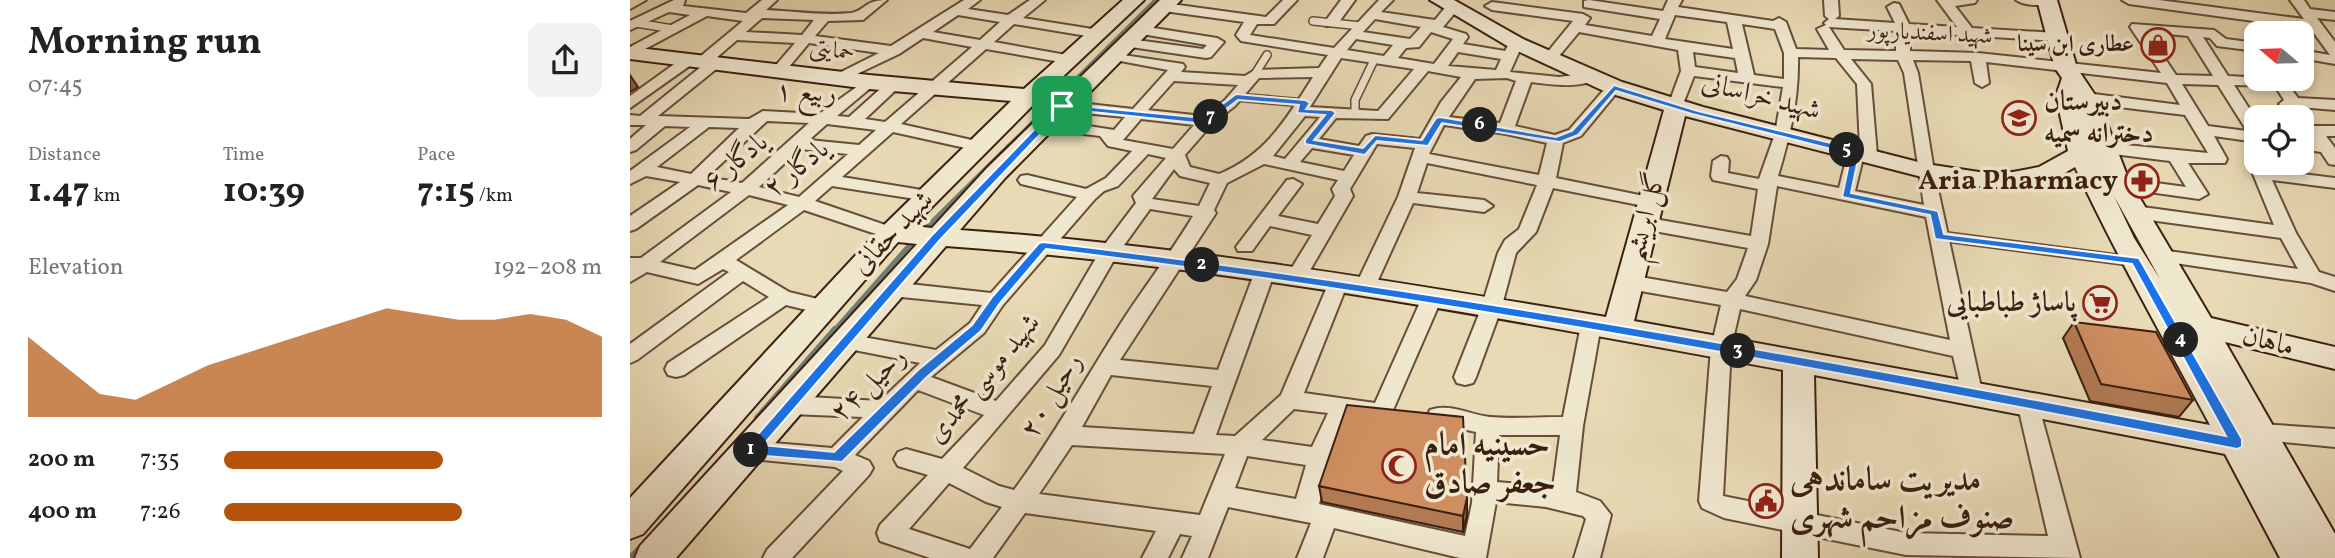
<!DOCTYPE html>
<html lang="en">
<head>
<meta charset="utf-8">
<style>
  :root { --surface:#fff; --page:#f2f2f2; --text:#222; --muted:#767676; --accent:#b45309 }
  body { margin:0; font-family:Vollkorn,Amiri,serif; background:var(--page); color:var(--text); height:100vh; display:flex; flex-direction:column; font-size:26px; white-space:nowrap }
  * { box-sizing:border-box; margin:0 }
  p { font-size:23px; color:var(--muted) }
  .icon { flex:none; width:38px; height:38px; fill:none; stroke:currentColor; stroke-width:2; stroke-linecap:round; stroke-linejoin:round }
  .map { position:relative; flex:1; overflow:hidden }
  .details { display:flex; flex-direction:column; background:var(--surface); width:630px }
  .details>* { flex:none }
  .needle { width:46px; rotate:289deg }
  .tools { position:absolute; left:1614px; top:21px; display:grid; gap:14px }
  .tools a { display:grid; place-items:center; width:70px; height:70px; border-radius:14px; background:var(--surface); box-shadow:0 4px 10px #0003; font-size:35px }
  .pin { position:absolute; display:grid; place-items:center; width:60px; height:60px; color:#fff; margin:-30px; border-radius:14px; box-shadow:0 4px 10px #0006 }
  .km { position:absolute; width:35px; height:35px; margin:-18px; border-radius:50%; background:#222; color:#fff; font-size:19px; line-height:35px; text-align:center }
  .round { display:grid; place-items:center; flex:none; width:74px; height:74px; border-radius:14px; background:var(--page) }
  .summary { display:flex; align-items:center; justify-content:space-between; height:119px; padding:0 28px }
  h1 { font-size:38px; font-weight:700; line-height:52px }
  .figures { display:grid; grid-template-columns:repeat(3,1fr); gap:10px; height:119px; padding:7px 28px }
  .figures div { display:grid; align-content:center }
  .figures b { font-size:35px; font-weight:700 }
  .figures small { font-size:19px; font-weight:400 }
  .figures p { font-size:19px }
  .chart { height:196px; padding:14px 28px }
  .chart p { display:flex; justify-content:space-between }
  .chart svg { width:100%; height:126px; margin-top:7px; fill:var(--accent); opacity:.7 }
  ul { padding:0 28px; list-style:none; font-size:23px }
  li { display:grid; grid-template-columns:112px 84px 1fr; align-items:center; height:52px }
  li i { height:18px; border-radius:9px; background:var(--accent) }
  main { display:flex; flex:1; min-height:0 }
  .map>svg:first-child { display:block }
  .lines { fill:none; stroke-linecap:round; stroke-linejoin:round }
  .stream-far2 { stroke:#727c70; stroke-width:4.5 }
  .stream-far1 { stroke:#727c70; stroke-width:5 }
  .stream { stroke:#727c70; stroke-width:6 }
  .lane-far1-casing { stroke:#664e39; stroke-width:10 }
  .lane-casing { stroke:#664e39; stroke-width:12 }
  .street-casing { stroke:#664e39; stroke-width:4 }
  .secondary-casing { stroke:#3b1f10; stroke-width:4 }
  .lane-far1 { stroke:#f0e7cf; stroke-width:7 }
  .lane { stroke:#f0e7cf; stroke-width:9 }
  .street { fill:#f0e7cf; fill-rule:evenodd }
  .secondary { fill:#f0e7cf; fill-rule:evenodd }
  .wall { fill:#b17a53; stroke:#3b1f10; stroke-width:2 }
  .shaded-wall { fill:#906343; stroke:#3b1f10; stroke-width:2 }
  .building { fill:#ce8e60; stroke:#3b1f10; stroke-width:2 }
  .route { fill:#1a73e8; stroke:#fff; stroke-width:2; fill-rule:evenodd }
  .labels { text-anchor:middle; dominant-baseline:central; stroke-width:7; stroke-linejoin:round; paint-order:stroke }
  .far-street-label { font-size:23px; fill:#3b1f10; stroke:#f0e7cf }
  .far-poi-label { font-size:23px; font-weight:bold; fill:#3b1f10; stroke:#f0e7cf; text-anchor:end }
  .street-label { font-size:28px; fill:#3b1f10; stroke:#f0e7cf }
  .poi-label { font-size:28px; font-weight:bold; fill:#3b1f10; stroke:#f0e7cf; text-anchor:end }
  .near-poi-label { font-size:33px; font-weight:bold; fill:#3b1f10; stroke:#f0e7cf; text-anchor:start }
</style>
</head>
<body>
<main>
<section class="details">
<div class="summary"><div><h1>Morning run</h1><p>07:45</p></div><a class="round"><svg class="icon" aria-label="share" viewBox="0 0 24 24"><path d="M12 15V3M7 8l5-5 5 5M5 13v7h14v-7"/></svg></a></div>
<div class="figures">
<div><p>Distance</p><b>1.47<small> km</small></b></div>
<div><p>Time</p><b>10:39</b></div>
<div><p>Pace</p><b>7:15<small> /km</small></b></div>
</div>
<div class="chart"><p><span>Elevation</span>192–208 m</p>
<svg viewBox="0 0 160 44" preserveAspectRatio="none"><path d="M0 44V16L10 26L20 36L30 38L40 32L50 26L60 22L70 18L80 14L90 10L100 6L110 8L120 10L130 10L140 8L150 10L160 16V44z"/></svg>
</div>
<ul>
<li><b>200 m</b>7:35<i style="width:58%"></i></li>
<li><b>400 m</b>7:26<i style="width:63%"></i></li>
</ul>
</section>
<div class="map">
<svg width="1705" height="558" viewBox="0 0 1705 558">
  <rect width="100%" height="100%" fill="#e8dab5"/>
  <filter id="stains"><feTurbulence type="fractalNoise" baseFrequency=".00286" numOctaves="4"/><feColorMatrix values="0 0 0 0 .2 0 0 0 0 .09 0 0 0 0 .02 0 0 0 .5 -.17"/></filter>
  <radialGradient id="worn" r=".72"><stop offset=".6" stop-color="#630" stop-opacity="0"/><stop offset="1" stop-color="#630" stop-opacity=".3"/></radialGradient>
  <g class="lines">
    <!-- stream-far2 -->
    <path class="stream-far2" d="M377 148 526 0"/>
    <!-- stream-far1 -->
    <path class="stream-far1" d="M292 232 379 146
      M204 331 285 239"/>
    <!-- stream -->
    <path class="stream" d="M127 418 205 329
      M0 558 13 545"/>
    <!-- lane-far1 casing -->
    <g class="lane-far1-casing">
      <path id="lane-far1" d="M683 21 731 26
        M6 23 43 29
        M625 74 637 55
        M606 97 675 103
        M725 114V100L744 60"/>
    </g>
    <!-- lane casing -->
    <g class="lane-casing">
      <path id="lane" d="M1309 236 1501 261"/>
    </g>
    <!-- street casing -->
    <g class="street-casing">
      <path id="street" d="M0 0H16L0 9Z
        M44 0H55L53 6 116 13 132 0H147L136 10C163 11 193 16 221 13 235 11 234 0 257 0L233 20 198 21 185 36 261 46 334 0H350L338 9 378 15 400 0H415L393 18 469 30 476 34 469 38 384 24 364 42 442 56 449 60 442 64 356 49 271 124 355 143 357 146 355 149 349 151 263 132 212 177 298 191 304 192 307 196 304 200 298 201 202 186 185 201 267 229 270 233 267 237H255L174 210 106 260 159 292 200 302 203 307 200 312 193 314 156 305 54 375 46 377 38 375 35 369 38 363 139 297 113 281 7 360 0 363V344L99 272 93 269 68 284 17 272 0 282V258H11L101 192 68 185 6 229 0 231V216L50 182 16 176 0 184V171L60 127 35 126 6 150 0 152V139L16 125H0V115L10 116 72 66 65 62 0 108V96L54 57 59 56 66 60 113 21 77 16 0 57V47L60 15 39 12 0 30V21ZM328 15 370 22 350 40 303 32ZM132 18 184 20 172 35 116 32ZM293 38 342 47 255 122 235 119 268 88 270 85 268 82H258L219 117 207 116 244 85 246 82 239 78 189 114 133 111 119 119 28 116 90 66 92 63 90 60 85 59 107 40 165 43 141 71 148 75 153 74 179 43 249 53 203 76 201 79 203 82 208 83 269 54ZM137 121 179 123 112 183 77 177ZM197 124 246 130 229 145 179 140ZM79 127 109 128 61 174 27 167ZM170 149 218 154 169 197 129 187ZM119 195 158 205 65 270 30 262Z
        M653 0H667L644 24H627L620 35 704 48 749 0H763L751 12 805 20 818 4 823 3 830 7 813 27 836 34 838 37 833 44 875 51 881 40H891L893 43 880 72 929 77 961 73 968 77C953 90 919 84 901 82L885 126 925 135 939 130 979 84H989L992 87 989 90 951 136 933 143 926 178 1019 197 1028 202 1019 207 923 188 906 232 886 253 871 309 846 377 843 383 835 385 827 383 824 377 851 309 868 253 875 240 889 229 907 185 797 163 787 193 854 200 863 206 854 212 783 203 744 289 741 294H727L724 289 768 197 785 148 747 144 720 189 723 196 675 279 672 284H658L655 279 682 235 640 226 622 251H608L606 247 657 180 663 179 672 184 648 216 688 224 705 196 702 189 708 180 634 164 597 183 584 210 586 213 490 360 588 370 624 274 627 269H641L644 274 586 435 605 436 651 395 700 280H714L717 285 674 393 745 403 791 300 794 295H808L811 300 760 417 752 420 719 416 705 445 689 504 835 536 842 503 846 432 800 422 797 416 800 410C821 403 840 415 860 417 884 419 909 417 933 417L951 325 954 320 961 318 968 320 971 325 953 426 946 492 970 501 981 515 970 558H944L956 519 953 516 916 507 866 502 856 558H830L704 528 693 558H667L681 523 598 507 578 558H552L562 536 550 534 538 558H512L526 531 395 513 363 558H300L250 541 247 533 250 525 298 475 268 466 264 459 268 452 276 449 312 459 354 415 288 390 225 455 239 461 243 468 239 475 162 558H133L137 550 213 471 205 467 121 459 113 457 109 450 113 443 121 441 202 448 233 417 161 414 153 411 150 405 153 399 161 396 250 401 290 363 209 347 206 342 209 337 216 334 306 350 340 323 352 305 261 296 254 294 251 289 254 284 261 282 361 293 447 197 391 184 388 180 391 176 397 175 456 189 476 178 502 151 478 146 470 136 414 129 406 124 414 119 484 130 495 117 432 111 424 106 432 101 503 109 538 70 480 59 478 56 480 53 553 64 555 67 551 72 615 76 625 70 689 68 698 55 611 41 606 35 614 22 534 11 527 7 534 3 636 17ZM745 19 791 27 780 39 733 32ZM801 32 823 39 804 64 768 58 776 48 789 47ZM726 39 763 45 754 56 717 50ZM828 52 871 59 866 70 818 66ZM711 58 784 69 748 111 680 107ZM798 71 831 77 811 102 790 139 742 134 736 136 729 146 689 139 706 118 758 119ZM683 77C657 118 636 155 589 174L560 167 555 155 582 124 605 106 629 78ZM877 78 886 81 870 123 819 117 845 79ZM544 81 608 85 595 100 573 116 518 110ZM675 116 690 117 655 159 643 156ZM511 119 564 125 543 149 493 140ZM814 125 876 134 917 143 909 175 799 154ZM682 148 724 155 714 171 670 162ZM518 154 536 158 503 196 506 203 472 248 415 345 366 401 301 377 354 333 373 305 465 199 474 191 488 186ZM544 169 550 176 580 183 569 206 522 199ZM520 209 563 216C541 253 514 287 491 323 455 379 424 436 384 490L369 486 333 468 429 355 487 255ZM481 375 582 386 564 434 452 427ZM664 409 698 413 682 447 632 440ZM869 435H930L923 487 867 482ZM442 445 595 454 570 515 409 494ZM617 456 676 465 666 499 605 488ZM319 483 356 502 372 507 340 549 279 529Z
        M711 0H725L706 26H696L694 23Z
        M959 0 1033 11 1038 0H1052L1048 7 1143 21 1149 18 1156 22 1166 49 1199 50 1187 29 1196 25 1194 23 1199 19 1195 16 1194 0H1208L1209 16 1205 19 1265 23 1257 7 1264 3 1269 4 1279 24 1327 27 1307 0H1347L1345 3 1325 6 1342 28 1427 33 1434 37 1427 41 1280 32V51L1348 53 1531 73 1500 27 1502 24 1584 30 1596 39 1626 43V51L1587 46 1580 38 1573 37 1598 76 1654 79 1668 98 1705 100V110L1669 107 1679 117 1671 122V117H1662L1649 104 1654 100 1645 86 1604 85 1626 119V142L1584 136 1597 159 1595 163H1558L1578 194 1569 199 1483 187 1480 183 1489 178 1556 187 1540 161 1475 153 1467 148 1475 143 1578 153 1555 115 1456 103 1448 98 1456 93 1550 105 1537 83 1356 62 1359 83 1352 87 1345 83 1341 61 1283 60 1288 73 1304 171 1352 392 1349 398 1341 400 1333 398 1323 356 1110 309 1101 348 1093 496 1276 533 1418 536 1387 402 1390 396 1398 393 1406 396 1450 558 1276 555 1094 518 1072 508 1069 501 1081 348 1091 305 999 289 992 287 989 282 992 277 999 275 1097 292 1107 279 1118 248 1013 229 1004 223 1013 217 1121 236 1128 189 1083 180 1081 176 1083 161 1091 156 1097 157 1099 161 1098 173 1129 179 1145 134 1153 87 1064 76 1051 109H1041L1038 106 1051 71 1048 50 949 32 924 62 919 63 912 59 943 21 862 10 855 6 862 2 953 14 960 18 955 25 1022 36 1030 19 954 7V1ZM1045 15 1097 22 1103 49 1035 39ZM1112 24 1145 29 1154 53V79L1124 75ZM1199 27 1266 31V51L1214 50ZM1517 32 1558 36 1583 76 1546 75ZM1063 52 1105 58 1108 73 1065 67ZM1168 57 1206 58 1227 84 1230 148 1220 149 1218 152 1209 188 1148 176C1160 136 1169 99 1168 57ZM1221 59 1268 60 1274 73 1294 205 1225 191 1233 158 1239 160 1247 155 1241 84ZM1552 84 1588 85 1617 131 1578 126ZM1147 186 1296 217 1320 340 1115 296 1126 280 1138 244Z
        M1386 0H1423L1424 1C1415 7 1395 6 1386 0Z
        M1492 0H1529L1674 19 1660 0H1674L1680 9 1705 12V20L1687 18 1705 42V64L1671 58V50L1700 55 1681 29 1499 4Z
        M511 26 587 38 594 42 581 57 576 58 494 46V40L499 39 573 49 577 45 506 33V27Z
        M1684 126H1705V136H1696L1705 148V165L1699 164 1691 152 1671 149V139L1683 141 1676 131Z
        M1631 169 1705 178V188L1642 180 1666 233 1689 272 1705 277V291L1681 283 1524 260 1522 256 1524 252 1531 250 1668 269 1651 238 1505 218 1496 212 1505 206 1644 225 1623 174Z
        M1631 424 1705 429V447L1623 439 1620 433 1623 427Z"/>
    </g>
    <!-- secondary casing -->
    <g class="secondary-casing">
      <path id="secondary" d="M493 0H514L407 101 283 226 302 228 357 168 530 0H551L375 178 330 230C547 245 762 281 976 317L1034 110 976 92 879 47 800 0H824L893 39 992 82 1073 107 1296 164 1349 172H1383L1409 167 1438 151 1426 96 1432 78 1425 68 1407 0H1427L1447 68 1467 98 1498 178 1581 318 1705 347V369L1595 342 1705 534V558H1650L1595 454 1184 375 1188 558H1152L1153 370C876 319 597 266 316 246L46 558H5L10 546 287 244 268 242 13 534 0 539V498L252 227 381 101 239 89 0 59V47L239 75 394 89ZM1055 116 1296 178 1349 186 1383 188 1426 178 1445 167C1486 255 1534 339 1580 425L1004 321ZM1484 196 1530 279 1504 238Z"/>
    </g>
    <!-- lane-far1 -->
    <use href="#lane-far1" class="lane-far1"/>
    <!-- lane -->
    <use href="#lane" class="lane"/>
    <!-- street -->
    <use href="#street" class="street"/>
    <!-- secondary -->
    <use href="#secondary" class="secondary"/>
  </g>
  <!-- wall -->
  <path class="wall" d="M1444 322 1563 400 1549 417 1460 401 1433 338Z
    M689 486 837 515 833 532 692 502Z"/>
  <!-- shaded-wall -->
  <path class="shaded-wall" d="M0 75 8 87 0 92Z
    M837 498V515L833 532V516Z"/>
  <!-- building -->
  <path class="building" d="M1444 322 1526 332 1563 400 1471 384Z
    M717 405 833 417 837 498 833 516 689 486Z"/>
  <!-- route -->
  <path class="route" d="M984 85 1068 111 1230 150 1221 193 1308 211 1314 234 1509 258 1612 439V447L1607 449C1212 372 816 298 416 249L370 303 351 331 297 377 212 462 121 455 114 450 302 235 429 104 574 118 606 94 675 100 680 103 676 109 702 110 706 113 684 140 733 148 745 135 792 140 806 118 810 117 926 137 942 131ZM986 91 1062 114 1221 154 1212 197 1300 215 1305 239 1502 264 1596 436C1204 361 810 289 413 242L409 243 362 297 342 325 288 370 204 452 133 445 310 240 434 109 576 124 608 100 669 105 667 113 695 115 675 140V144L735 155 747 141 798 146 812 123 930 142 948 135Z"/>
  <!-- icons -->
  <defs>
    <g id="shop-ring" transform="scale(1.75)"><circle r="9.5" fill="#f0e7cf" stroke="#8f2418" stroke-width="1.5"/><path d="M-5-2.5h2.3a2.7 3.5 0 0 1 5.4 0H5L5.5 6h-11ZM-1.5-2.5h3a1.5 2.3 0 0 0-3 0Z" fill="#8f2418"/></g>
    <g id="school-ring" transform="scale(1.75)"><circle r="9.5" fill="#f0e7cf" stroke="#8f2418" stroke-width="1.5"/><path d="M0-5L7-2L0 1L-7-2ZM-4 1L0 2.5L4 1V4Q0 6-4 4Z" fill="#8f2418"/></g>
    <g id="pharmacy-ring" transform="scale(1.75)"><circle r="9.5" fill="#f0e7cf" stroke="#8f2418" stroke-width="1.5"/><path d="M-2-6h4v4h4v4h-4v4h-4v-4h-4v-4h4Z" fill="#8f2418"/></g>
    <g id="supermarket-ring" transform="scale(1.75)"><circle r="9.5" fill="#f0e7cf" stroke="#8f2418" stroke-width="1.5"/><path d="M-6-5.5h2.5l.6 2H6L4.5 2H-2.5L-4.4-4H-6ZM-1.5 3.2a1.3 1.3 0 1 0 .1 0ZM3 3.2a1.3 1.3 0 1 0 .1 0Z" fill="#8f2418"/></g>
    <g id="mosque-ring" transform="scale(1.75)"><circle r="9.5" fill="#f0e7cf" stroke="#8f2418" stroke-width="1.5"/><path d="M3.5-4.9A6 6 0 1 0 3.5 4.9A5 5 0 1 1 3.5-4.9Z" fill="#8f2418"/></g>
    <g id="civic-ring" transform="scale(1.75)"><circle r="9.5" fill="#f0e7cf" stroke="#8f2418" stroke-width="1.5"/><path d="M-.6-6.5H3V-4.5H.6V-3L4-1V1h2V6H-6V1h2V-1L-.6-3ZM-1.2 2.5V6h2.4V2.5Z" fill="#8f2418"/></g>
  </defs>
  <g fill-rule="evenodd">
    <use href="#shop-ring" x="1528" y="45"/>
    <use href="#school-ring" x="1389" y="118"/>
    <use href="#pharmacy-ring" x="1512" y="181"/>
    <use href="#supermarket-ring" x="1470" y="303"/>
    <use href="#mosque-ring" x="769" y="466"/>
    <use href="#civic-ring" x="1136" y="501"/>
  </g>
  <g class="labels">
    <!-- far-street labels -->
    <g class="far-street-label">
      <text transform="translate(1300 34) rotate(3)">شهید اسفندیارپور</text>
      <text transform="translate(202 51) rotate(7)">حمایتی</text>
    </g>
    <!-- far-poi labels -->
    <g class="far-poi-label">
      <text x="1504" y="45">عطاری ابن سینا</text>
    </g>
    <!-- street labels -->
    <g class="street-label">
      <text transform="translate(176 93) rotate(2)">ربیع ۱</text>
      <text transform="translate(1131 97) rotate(14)">شهید خراسانی</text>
      <text transform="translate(106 162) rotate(-39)">یادگار ۶</text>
      <text transform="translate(167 169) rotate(-39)">یادگار ۲</text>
      <text transform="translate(1016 217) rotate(-75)">گل ابریشم</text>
      <text transform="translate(263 233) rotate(-46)">شهید حقانی</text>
      <text transform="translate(1638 342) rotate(14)">ماهان</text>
      <text transform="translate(354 379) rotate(-50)">شهید موسی محمدی</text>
      <text transform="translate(239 385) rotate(-44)">رحیل ۲۴</text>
      <text transform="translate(422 396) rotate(-59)">رحیل ۲۰</text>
    </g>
    <!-- poi labels -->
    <g class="poi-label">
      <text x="1414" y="102" text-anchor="start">دبیرستان<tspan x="1414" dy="32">دخترانه سمیه</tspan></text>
      <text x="1488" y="181">Aria Pharmacy</text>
      <text x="1446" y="303">پاساژ طباطبایی</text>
    </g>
    <!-- near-poi labels -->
    <g class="near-poi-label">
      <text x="794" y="447">حسینیه امام<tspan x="794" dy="38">جعفر صادق</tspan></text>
      <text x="1160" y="482">مدیریت ساماندهی<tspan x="1160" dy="38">صنوف مزاحم شهری</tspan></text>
    </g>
  </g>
  <rect width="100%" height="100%" filter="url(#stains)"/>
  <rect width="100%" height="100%" fill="url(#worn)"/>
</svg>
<div class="tools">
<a><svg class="needle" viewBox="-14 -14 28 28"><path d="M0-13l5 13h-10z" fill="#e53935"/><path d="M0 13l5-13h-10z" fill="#767676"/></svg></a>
<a><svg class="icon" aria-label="locate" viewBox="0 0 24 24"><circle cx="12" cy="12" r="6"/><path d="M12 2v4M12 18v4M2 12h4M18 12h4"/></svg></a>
</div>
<div class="pin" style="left:432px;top:106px;background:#1e9e55"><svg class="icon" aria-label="arrive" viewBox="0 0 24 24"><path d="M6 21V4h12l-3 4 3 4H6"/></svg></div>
<b class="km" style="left:121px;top:450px">1</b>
<b class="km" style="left:572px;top:265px">2</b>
<b class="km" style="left:1108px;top:351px">3</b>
<b class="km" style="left:1551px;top:340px">4</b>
<b class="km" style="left:1217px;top:150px">5</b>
<b class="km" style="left:850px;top:125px">6</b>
<b class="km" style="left:581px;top:117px">7</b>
</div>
</main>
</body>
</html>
